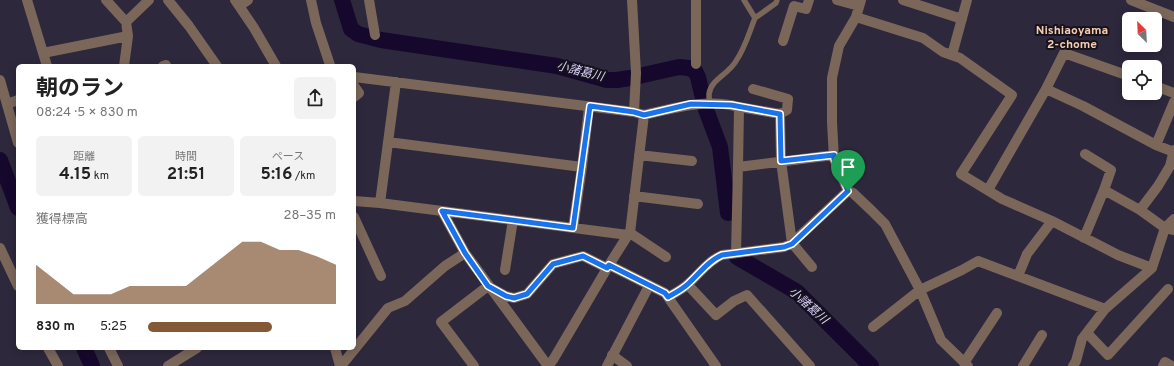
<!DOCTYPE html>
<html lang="ja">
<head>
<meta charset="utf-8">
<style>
  :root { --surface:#fff; --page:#f2f2f2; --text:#222; --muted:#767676; --accent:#845938 }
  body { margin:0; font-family:Overpass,"Noto Sans JP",sans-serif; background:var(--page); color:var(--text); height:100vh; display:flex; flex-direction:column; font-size:15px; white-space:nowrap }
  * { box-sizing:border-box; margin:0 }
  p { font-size:13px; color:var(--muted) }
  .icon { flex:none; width:22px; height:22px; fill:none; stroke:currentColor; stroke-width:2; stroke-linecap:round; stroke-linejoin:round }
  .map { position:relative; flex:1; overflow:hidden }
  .panel { position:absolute; left:16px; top:64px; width:340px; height:286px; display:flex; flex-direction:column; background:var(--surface); border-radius:6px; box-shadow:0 2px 10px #0003 }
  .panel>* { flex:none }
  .needle { width:26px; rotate:336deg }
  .controls { position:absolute; left:1122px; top:12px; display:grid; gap:8px }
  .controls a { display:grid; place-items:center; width:40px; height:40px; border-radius:6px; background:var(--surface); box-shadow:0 2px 10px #0003; font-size:20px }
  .pin { position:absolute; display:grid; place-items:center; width:34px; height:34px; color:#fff; margin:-41px -17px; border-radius:50% 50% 50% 0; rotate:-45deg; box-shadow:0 0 4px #0007 }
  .pin .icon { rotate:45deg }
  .round { display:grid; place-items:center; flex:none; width:42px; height:42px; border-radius:6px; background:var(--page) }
  .headline { display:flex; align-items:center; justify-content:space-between; height:68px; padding:0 20px }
  h1 { font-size:22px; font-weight:700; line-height:30px }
  .stats { display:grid; grid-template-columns:repeat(3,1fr); gap:6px; height:68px; padding:4px 20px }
  .stats div { display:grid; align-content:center; border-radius:6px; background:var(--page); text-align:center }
  .stats b { font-size:17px; font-weight:700 }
  .stats small { font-size:11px; font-weight:400 }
  .stats p { font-size:11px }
  .chart { height:112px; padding:8px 20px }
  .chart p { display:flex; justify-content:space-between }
  .chart svg { width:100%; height:72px; margin-top:4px; fill:var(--accent); opacity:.7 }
  ul { padding:0 20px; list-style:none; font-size:13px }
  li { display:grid; grid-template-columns:64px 48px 1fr; align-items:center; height:30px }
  li i { height:10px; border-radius:5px; background:var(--accent) }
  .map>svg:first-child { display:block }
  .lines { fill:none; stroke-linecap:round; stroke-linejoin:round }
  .river { stroke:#16082d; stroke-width:16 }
  .service { stroke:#7b675a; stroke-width:5.5 }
  .minor { stroke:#7b675a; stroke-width:10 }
  .tertiary { stroke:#7b675a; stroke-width:10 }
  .route-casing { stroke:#fff; stroke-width:8 }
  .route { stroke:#1a73e8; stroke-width:5 }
  .labels { text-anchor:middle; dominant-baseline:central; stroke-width:4; stroke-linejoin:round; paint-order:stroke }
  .neighbourhood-label { font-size:12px; font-weight:bold; fill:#f8ceb2; stroke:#15121c }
  .water-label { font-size:12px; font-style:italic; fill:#dbd1fd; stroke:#15121c }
</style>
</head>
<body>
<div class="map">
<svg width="1174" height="366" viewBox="0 0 1174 366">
  <rect width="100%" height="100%" fill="#2d283c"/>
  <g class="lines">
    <!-- river -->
    <path class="river" d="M342 0 351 29 358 34 381 40 557 66 607 80H617L630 78 679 67 689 68 695 71 698 77 705 107 720 147 728 213
      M0 160 18 208
      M737 257 797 292 871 366
      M84 348 92 366"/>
    <!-- service -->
    <path class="service" d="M755 18 776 3 777 0
      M710 104C709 101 709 97 709 94 711 79 729 74 736 61 745 48 749 33 755 18L744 0"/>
    <!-- minor -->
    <path class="minor" d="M27 0 47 66
      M106 0 126 22 128 36 124 66
      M168 0 189 26 217 66
      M235 0 254 28 276 66
      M311 0 316 23 330 65
      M369 0 375 35
      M632 0 636 73 634 112
      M696 0V64
      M837 0 859 6
      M861 0 856 17 839 46 832 78V122L834 159 848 191 853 193 871 210 885 224 920 290 941 340 968 366
      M903 0 962 19
      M1131 0 1174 17
      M239 6 248 0
      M856 17 923 38 943 52 960 58 1012 95 961 174 1002 199 1052 221 1118 255 1152 268
      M126 22 149 0
      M783 41 794 6 806 9 809 0
      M43 53 128 36
      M952 55 967 0
      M163 66 166 65
      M354 77 634 112 644 115 630 233 628 235 609 265 665 293 716 366
      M354 86 359 93 354 97
      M1155 86 1174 93
      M753 89 788 99 787 110 780 114 781 161 792 243 812 267
      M1046 89 1064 53 1129 76
      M7 104 18 100
      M739 107 780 114
      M644 115C675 108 707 98 739 107L738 167 834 155
      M388 142 582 167
      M1156 145 1174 102
      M1085 154 1111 170 1104 190 1140 210
      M639 155 692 161
      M988 190 1046 89 1083 106 1156 145 1174 152
      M634 196 698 204
      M354 201 380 203 628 235
      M380 203 396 82
      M442 211 465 253 548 366
      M354 217 381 276
      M1174 219 1165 228 1174 230
      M573 228 582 167 589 107
      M630 233 666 257
      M1084 238 1104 190
      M0 248 18 286
      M736 253 738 167
      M505 270 513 220
      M1018 276 1027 254 1052 221
      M688 285 716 315 734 301 747 295 810 366
      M668 297C675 293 683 289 689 283 700 273 708 261 722 255L784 247 792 243 848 191
      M873 327 920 290 962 270 978 261 1105 309
      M1087 333 1108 355 1168 289
      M48 348 58 366
      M335 348 340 366
      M612 355 627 366
      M964 363 997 313
      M168 366 197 348
      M341 366 388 308 405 301 445 266 465 253
      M474 366 441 322 488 286 506 296 514 298 527 294 553 264 583 256 607 268
      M548 366 553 360 609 265
      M607 366 649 286
      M1023 366 1042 335
      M1073 366 1076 361 1082 339 1105 309 1152 268 1165 228 1140 210 1158 186 1170 166 1174 150
      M1163 366 1165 362 1172 366"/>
    <!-- tertiary -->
    <path class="tertiary" d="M0 80 18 143
      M109 348 118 366"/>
  </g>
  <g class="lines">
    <!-- route casing -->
    <g class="route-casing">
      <path id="route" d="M691 104 731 105 780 114 781 161 834 155V159L848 191 792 244 784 247 722 255C708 261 700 273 689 283 683 289 675 293 668 297L665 293 609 265 607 268 583 256 553 264 527 294 514 298 506 296 488 286 465 253 442 211 573 228 590 106 634 112 644 115Z"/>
    </g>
    <!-- route -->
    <use href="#route" class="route"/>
  </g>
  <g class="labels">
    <!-- neighbourhood labels -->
    <g class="neighbourhood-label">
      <text x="1072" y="31">Nishiaoyama<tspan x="1072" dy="14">2-chome</tspan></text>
    </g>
    <!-- water labels -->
    <g class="water-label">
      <text transform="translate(580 72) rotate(14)">小諸葛川</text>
      <text transform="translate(808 306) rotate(42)">小諸葛川</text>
    </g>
  </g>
</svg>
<div class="controls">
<a><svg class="needle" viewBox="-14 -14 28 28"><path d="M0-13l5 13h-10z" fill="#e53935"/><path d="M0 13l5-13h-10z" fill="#767676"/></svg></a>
<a><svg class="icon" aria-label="locate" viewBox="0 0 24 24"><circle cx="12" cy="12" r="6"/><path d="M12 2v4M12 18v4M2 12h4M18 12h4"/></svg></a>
</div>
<div class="pin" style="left:848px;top:191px;background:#1e9e55"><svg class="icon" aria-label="arrive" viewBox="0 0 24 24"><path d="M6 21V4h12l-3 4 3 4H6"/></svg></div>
<section class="panel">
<div class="headline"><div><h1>朝のラン</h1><p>08:24 · 5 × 830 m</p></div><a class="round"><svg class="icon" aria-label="share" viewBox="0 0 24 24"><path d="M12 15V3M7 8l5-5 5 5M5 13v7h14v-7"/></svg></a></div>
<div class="stats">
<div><p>距離</p><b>4.15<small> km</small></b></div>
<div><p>時間</p><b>21:51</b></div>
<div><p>ペース</p><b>5:16<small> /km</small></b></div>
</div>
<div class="chart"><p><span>獲得標高</span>28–35 m</p>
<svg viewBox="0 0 160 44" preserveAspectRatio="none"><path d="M0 44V20L10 29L20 38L30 38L40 38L50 33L60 33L70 33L80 33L90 24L100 15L110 6L120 6L130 11L140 11L150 15L160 20V44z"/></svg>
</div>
<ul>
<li><b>830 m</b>5:25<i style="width:66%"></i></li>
</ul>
</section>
</div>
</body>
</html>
